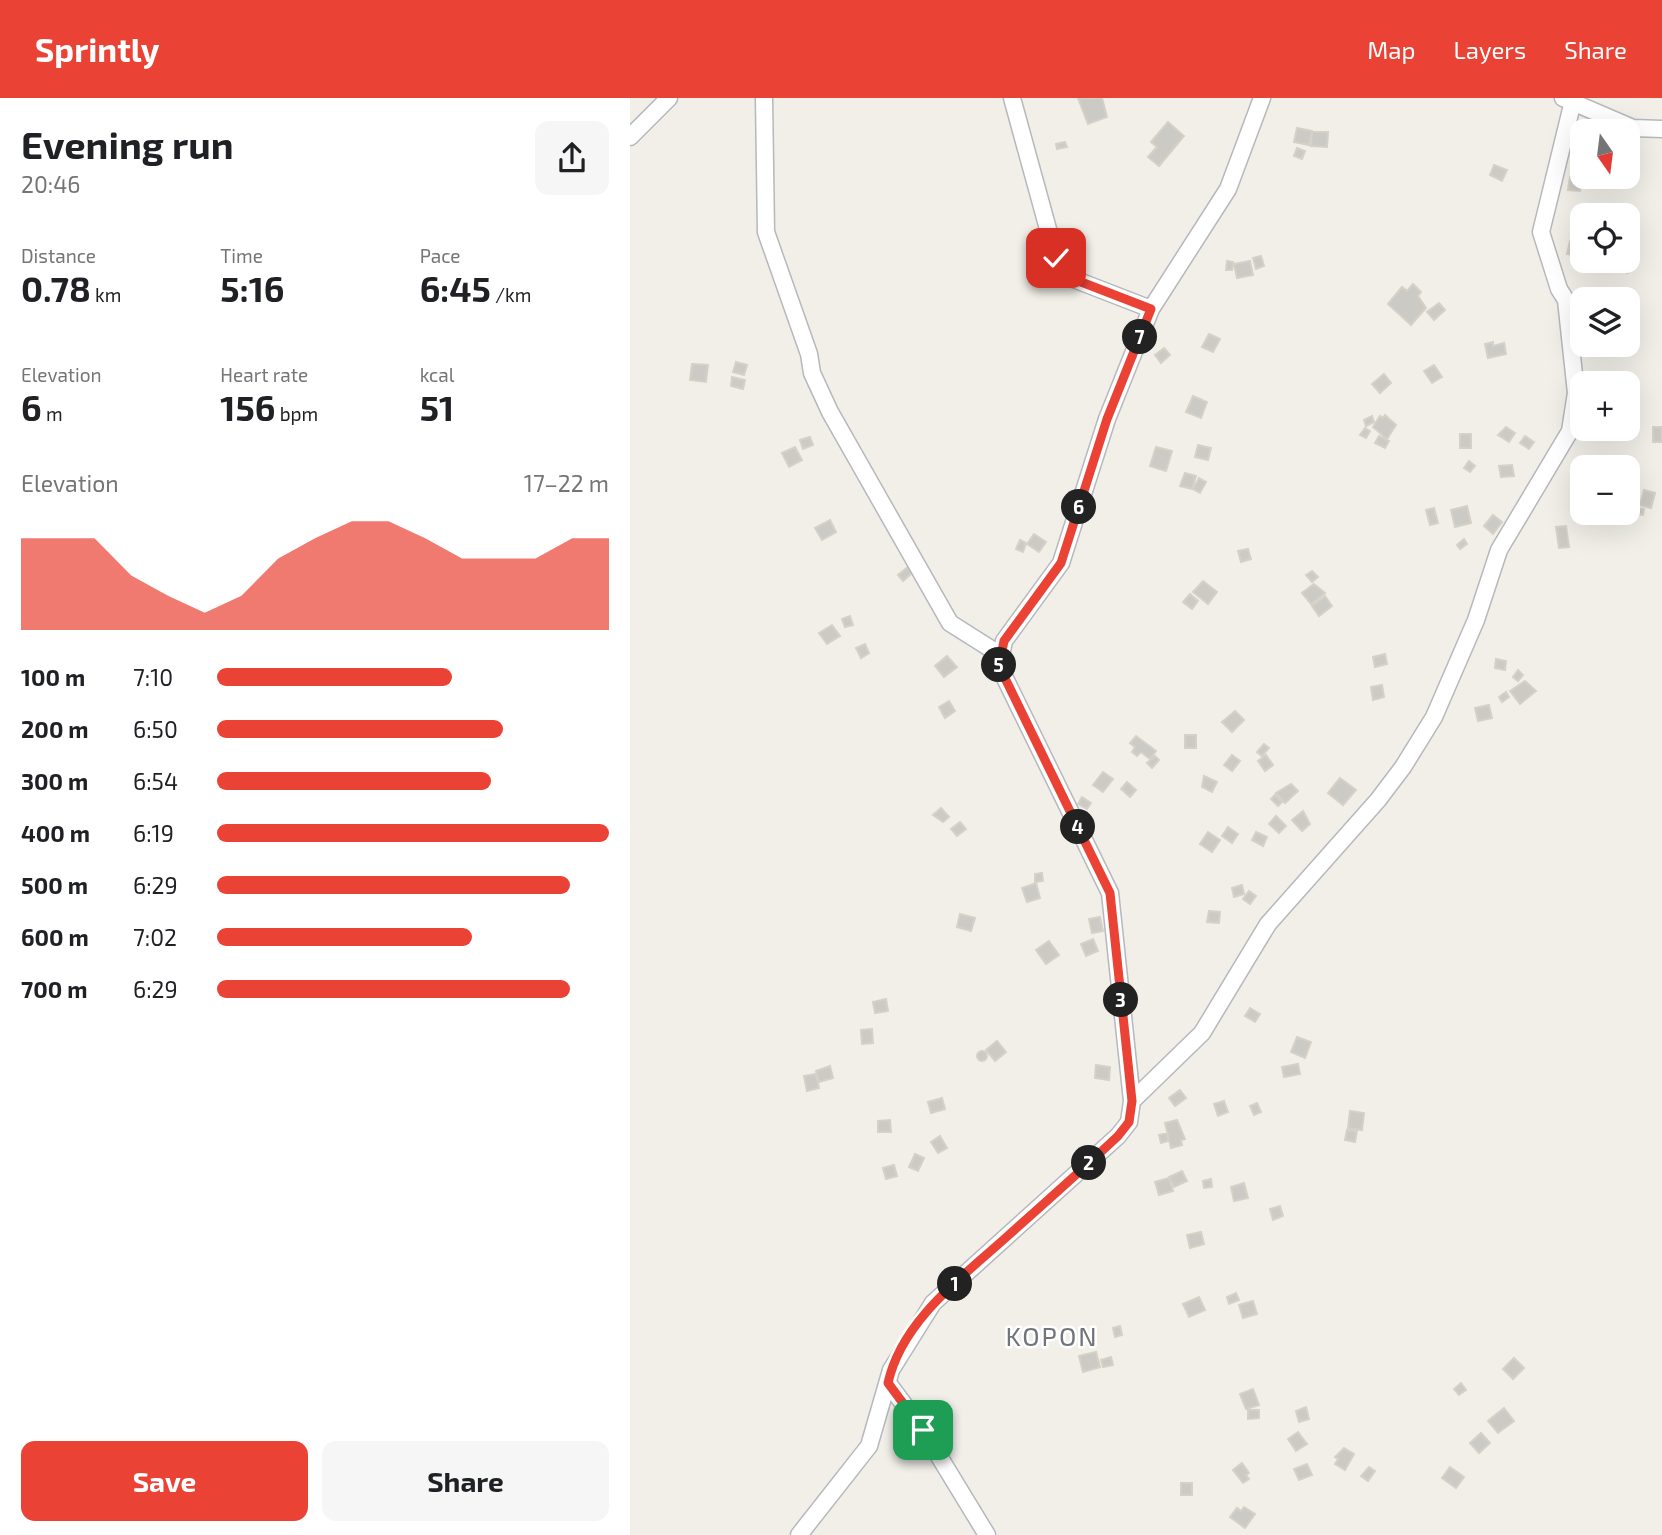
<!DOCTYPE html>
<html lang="en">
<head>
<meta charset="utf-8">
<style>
  :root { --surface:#fff; --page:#f6f6f6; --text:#202124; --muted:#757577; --accent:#ea4335 }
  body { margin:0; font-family:"Exo 2",sans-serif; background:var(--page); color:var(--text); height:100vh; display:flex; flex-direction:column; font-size:26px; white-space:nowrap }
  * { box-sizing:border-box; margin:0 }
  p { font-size:23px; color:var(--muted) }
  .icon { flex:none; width:38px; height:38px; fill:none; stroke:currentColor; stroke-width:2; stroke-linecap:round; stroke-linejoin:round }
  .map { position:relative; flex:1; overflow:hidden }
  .drawer { display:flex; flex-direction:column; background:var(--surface); width:630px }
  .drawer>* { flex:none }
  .needle { width:46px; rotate:166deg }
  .fabs { position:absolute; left:940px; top:21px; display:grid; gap:14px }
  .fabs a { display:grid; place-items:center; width:70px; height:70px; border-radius:14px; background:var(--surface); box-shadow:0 7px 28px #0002; font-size:35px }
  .pin { position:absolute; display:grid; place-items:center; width:60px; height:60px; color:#fff; margin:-30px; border-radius:14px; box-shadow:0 4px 10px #0006 }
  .km { position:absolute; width:35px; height:35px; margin:-18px; border-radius:50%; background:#222; color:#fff; font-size:19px; line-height:35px; text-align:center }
  .round { display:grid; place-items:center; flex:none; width:74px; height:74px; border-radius:14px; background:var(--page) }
  .head { display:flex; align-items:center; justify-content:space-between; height:119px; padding:0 21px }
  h1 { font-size:38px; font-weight:700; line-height:52px }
  .stats { display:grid; grid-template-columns:repeat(3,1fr); gap:10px; height:119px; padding:7px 21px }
  .stats div { display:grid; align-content:center }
  .stats b { font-size:35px; font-weight:700 }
  .stats small { font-size:19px; font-weight:400 }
  .stats p { font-size:19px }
  .chart { height:196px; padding:14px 21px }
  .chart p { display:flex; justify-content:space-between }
  .chart svg { width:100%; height:126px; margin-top:7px; fill:var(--accent); opacity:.7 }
  .primary-button { display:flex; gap:14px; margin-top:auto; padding:14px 21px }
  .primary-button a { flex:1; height:80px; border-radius:14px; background:var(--accent); color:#fff; font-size:28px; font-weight:700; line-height:80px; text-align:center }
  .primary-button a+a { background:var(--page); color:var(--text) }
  ul { padding:0 21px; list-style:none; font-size:23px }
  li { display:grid; grid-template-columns:112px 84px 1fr; align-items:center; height:52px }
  li i { height:18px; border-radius:9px; background:var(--accent) }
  header { display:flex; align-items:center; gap:42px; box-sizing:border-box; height:98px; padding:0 35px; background:var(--accent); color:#fff }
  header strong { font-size:33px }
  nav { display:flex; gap:38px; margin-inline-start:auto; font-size:24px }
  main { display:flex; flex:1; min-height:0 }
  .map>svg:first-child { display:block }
  .building { fill:#cccac5; stroke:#d6d1c6; stroke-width:2 }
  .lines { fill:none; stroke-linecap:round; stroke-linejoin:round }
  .minor-casing { stroke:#b5b8bc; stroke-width:19 }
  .minor { stroke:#fff; stroke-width:16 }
  .route-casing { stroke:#fff; stroke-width:14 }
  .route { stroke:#ea4335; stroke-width:9 }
  .labels { text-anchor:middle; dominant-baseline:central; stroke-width:5; stroke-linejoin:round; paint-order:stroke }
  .quarter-label { font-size:26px; letter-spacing:2px; fill:#70757a; stroke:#fff }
</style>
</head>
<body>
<header>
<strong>Sprintly</strong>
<nav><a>Map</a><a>Layers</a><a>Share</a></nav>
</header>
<main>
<section class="drawer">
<div class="head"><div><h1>Evening run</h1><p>20:46</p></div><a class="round"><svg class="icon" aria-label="share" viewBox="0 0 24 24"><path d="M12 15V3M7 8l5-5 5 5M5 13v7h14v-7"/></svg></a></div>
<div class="stats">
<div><p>Distance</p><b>0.78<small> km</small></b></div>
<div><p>Time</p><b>5:16</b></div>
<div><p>Pace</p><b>6:45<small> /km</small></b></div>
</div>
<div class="stats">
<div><p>Elevation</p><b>6<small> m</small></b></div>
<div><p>Heart rate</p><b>156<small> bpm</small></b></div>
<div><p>kcal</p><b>51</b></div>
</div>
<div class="chart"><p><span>Elevation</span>17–22 m</p>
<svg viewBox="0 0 160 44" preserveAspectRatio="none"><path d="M0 44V12L10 12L20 12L30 25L40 32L50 38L60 32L70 19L80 12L90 6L100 6L110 12L120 19L130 19L140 19L150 12L160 12V44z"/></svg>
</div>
<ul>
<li><b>100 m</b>7:10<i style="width:60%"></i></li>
<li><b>200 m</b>6:50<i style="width:73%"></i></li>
<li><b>300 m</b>6:54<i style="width:70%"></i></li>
<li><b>400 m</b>6:19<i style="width:100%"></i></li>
<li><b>500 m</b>6:29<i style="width:90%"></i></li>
<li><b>600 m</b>7:02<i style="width:65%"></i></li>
<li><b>700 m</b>6:29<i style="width:90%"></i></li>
</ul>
<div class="primary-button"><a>Save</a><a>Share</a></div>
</section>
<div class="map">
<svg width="1032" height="1437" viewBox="0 0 1032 1437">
  <rect width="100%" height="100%" fill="#f1efe8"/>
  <!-- building -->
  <path class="building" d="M448 0H472L477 19 458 26Z
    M538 24 554 38 529 68 518 59 527 49 521 44Z
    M667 30 682 33 679 47 664 44Z
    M682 34H698L697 49 681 48Z
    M435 44 437 49 427 51 426 46Z
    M667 50 675 53 672 61 664 58Z
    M864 67 877 72 872 83 860 77Z
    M940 79 952 80 950 93 938 92Z
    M940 143 952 145V159L937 156Z
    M631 158 634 168 626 171 623 160Z
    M1000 160 1006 169 997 175 991 166Z
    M597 163 603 164 602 172H596Z
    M620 163 623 177 607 180 604 166Z
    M783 186 791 194 788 198 796 210 781 227 758 206 772 189 777 193Z
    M1007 202 1009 216 999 220 998 205Z
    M809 205 815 212 804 222 797 214Z
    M579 236 590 241 583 254 572 249Z
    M863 244V248L874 245 876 256 858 260 855 246Z
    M534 250 540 257 531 265 525 257Z
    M106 264 117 267 114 277 103 274Z
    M62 266 78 267 76 284 60 282Z
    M804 267 812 279 802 285 794 273Z
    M754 276 761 285 750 295 742 286Z
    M102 279 115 282 113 291 101 288Z
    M563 298 577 304 571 320 556 314Z
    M755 317 766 327 757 341 743 329 750 318 753 320Z
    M742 318 744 324 736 328 734 322Z
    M876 329 885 335 879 344 868 337Z
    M1023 329H1032V344H1023Z
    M735 330 740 333 736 340 730 337Z
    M830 336H841V350H830Z
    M749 338 759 343 755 350 745 345Z
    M895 338 904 344 899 351 890 345Z
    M180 339 183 347 173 351 170 342Z
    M568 347 581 350 578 362 565 359Z
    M165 349 172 362 159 369 152 355Z
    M526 349 542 353 536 373 520 368Z
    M959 358 969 359 968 369H957Z
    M839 363 845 368 840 374 834 370Z
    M882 367 884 378 871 379 869 368Z
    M555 375 566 378 562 391 550 388Z
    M569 380 576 384 570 395 563 391Z
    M1014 392 1025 395 1021 410 1010 407Z
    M837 408 841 425 825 429 821 412Z
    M804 410 808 425 800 427 796 412Z
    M1006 410 1014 411 1013 417 1005 416Z
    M863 417 872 424 863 436 854 428Z
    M200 422 206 434 192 442 185 430Z
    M936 428 939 449 929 450 926 429Z
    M404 436 416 444 409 454 397 446Z
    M834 441 837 446 830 451 827 447Z
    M390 442 396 445 393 454 386 451Z
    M618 451 621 461 611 464 608 453Z
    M278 469 282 475 273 483 268 477Z
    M682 473 688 479 682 484 676 477Z
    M573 483 587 494 578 506 563 494Z
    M684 486 695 495 681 506 672 495Z
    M560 496 568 503 562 511 553 504Z
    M695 498 702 508 689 518 682 508Z
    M220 518 223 527 215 529 212 521Z
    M202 527 210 538 197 546 189 535Z
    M235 546 239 555 231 560 226 550Z
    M755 556 757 566 745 569 743 559Z
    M317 558 327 569 314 579 305 568Z
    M866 561 876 563 875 572 865 570Z
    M888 572 893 577 888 583 883 579Z
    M895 583 906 593 890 606 880 593Z
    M752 587 754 599 743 602 741 589Z
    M876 594 879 599 872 604 869 599Z
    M319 603 325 613 315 620 309 609Z
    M859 607 862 620 848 623 845 610Z
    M605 613 614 622 602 634 592 624Z
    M555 637H566V650H555Z
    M506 638 526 653 520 661 511 654 507 658 502 654 505 649 500 645Z
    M634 646 639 650 632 658 627 654Z
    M602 657 610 663 602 673 594 667Z
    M636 657 643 667 635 673 628 663Z
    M525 658 529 662 522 670 517 665Z
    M473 674 483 681 473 694 463 687Z
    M574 678 587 684 582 694 572 689Z
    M710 680 726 692 713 707 698 695Z
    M497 684 506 692 500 699 491 691Z
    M661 686 668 693 655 705 646 695Z
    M645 697 652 704 648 708 641 701Z
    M452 699 461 705 457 711 448 706Z
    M311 710 319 719 313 724 303 717Z
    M673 713 680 726 672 733 662 722Z
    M646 718 656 728 649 735 639 726Z
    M330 724 336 731 327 738 321 731Z
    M598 729 608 736 602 745 592 738Z
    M578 734 590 742 582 754 570 746Z
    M626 734 637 739 633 748 622 742Z
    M412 775 413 783 405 784V776Z
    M406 785 410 800 397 804 392 790Z
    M612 787 614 796 604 799 602 790Z
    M619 793 626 798 620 806 613 801Z
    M579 813 590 814 589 825 577 824Z
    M330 816 345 820 341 833 327 829Z
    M470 819 473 833 462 835 459 821Z
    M463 841 468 853 456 858 451 846Z
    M419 843 429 857 416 866 406 852Z
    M256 901 258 913 245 915 243 904Z
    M620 910 630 916 625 924 615 918Z
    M242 931 243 945 232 946 231 932Z
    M667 939 681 944 675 960 661 954Z
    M367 943 376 954 365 963 356 952Z
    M347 958a5 5 0 1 1 10 0a5 5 0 1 1-10 0Z
    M668 966 670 976 654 979 652 969Z
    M466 967 480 969 479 982 465 980Z
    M200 968 203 980 189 984 186 973Z
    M186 976 189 990 177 993 174 978Z
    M550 992 556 1000 545 1008 539 1000Z
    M312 1000 315 1011 301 1015 298 1004Z
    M594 1003 598 1014 588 1018 584 1006Z
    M627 1005 631 1014 624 1017 620 1008Z
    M720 1013 734 1015 732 1032 718 1030Z
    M260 1022 261 1034H248V1023Z
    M547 1022 555 1041 551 1042 552 1047 541 1050 535 1025Z
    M717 1032 727 1033 725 1044 715 1042Z
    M537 1035 538 1043 531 1045 529 1037Z
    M310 1038 317 1050 308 1055 301 1044Z
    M285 1056 294 1060 288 1073 279 1069Z
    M264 1067 267 1078 256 1081 253 1070Z
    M552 1073 557 1083 544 1089 539 1079Z
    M539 1080 543 1093 529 1097 525 1084Z
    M581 1081 582 1089 574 1090 573 1083Z
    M614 1085 618 1100 604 1103 601 1089Z
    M650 1108 653 1118 643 1122 640 1111Z
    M571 1134 574 1146 560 1150 557 1137Z
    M606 1195 609 1202 599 1206 597 1199Z
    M569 1199 575 1212 559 1219 553 1206Z
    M623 1203 627 1216 613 1220 609 1207Z
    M490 1228 492 1237 485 1239 483 1230Z
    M466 1254 470 1269 453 1274 449 1258Z
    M481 1259 483 1267 473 1269 471 1262Z
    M884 1260 894 1270 883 1281 873 1271Z
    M831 1285 836 1292 829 1297 824 1291Z
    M623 1291 629 1307 616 1311 610 1296Z
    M676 1309 679 1321 669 1324 666 1313Z
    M874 1310 884 1323 868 1335 858 1323Z
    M618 1312H629V1320L618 1321Z
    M668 1334 677 1346 666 1353 658 1341Z
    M851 1335 860 1345 849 1355 840 1345Z
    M714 1350 724 1356 715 1372 705 1366 708 1361 705 1359Z
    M612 1365 619 1375 616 1377 619 1381 613 1385 603 1372Z
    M677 1366 682 1377 669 1382 664 1371Z
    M739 1369 745 1373 738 1383 731 1378Z
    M820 1369 834 1379 826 1390 812 1380Z
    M551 1385H562V1397H551Z
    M614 1409 625 1416 615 1430 600 1419 607 1410 611 1413Z"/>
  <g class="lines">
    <!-- minor casing -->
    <g class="minor-casing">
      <path id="minor" d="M134 0 136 134 179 256 182 275 200 314 320 525 369 556
        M382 0 426 160 446 182 521 211
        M933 0 1003 30 1032 31
        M0 39 39 0
        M502 1003 572 935 638 826 748 702 773 669 804 619 846 522 869 452 940 333 946 295 936 202 929 191 911 134 943 3
        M258 1285 293 1332 357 1437
        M169 1437 239 1348 261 1272 303 1205 488 1038 499 1024 502 1003 480 795 369 568 374 543 431 465 477 321 521 211 598 91 632 0"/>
    </g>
    <!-- minor -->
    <use href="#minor" class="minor"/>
  </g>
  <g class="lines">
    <!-- route casing -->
    <g class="route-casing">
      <path id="route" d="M293 1332 258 1285C272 1221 335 1177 381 1135 417 1103 453 1071 488 1038L499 1024 502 1003 480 795 369 568 374 543 431 465 477 321 521 211 446 182 426 160"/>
    </g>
    <!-- route -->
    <use href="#route" class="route"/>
  </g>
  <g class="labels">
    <!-- quarter labels -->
    <g class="quarter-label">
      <text x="422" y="1237">KOPON</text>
    </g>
  </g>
</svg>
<div class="fabs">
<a><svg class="needle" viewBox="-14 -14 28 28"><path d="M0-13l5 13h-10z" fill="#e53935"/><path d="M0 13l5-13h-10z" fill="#757577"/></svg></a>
<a><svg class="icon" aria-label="locate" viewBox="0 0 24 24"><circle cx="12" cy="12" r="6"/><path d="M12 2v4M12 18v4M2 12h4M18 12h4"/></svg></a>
<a><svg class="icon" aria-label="layers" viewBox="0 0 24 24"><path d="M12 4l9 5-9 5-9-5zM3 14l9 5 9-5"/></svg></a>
<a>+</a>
<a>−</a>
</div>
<div class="pin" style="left:293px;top:1332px;background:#1e9e55"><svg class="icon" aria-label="arrive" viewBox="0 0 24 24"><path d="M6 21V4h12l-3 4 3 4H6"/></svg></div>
<div class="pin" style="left:426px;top:160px;background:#d93025"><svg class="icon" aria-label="check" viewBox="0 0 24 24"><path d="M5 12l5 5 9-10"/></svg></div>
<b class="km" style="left:325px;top:1186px">1</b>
<b class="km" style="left:459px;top:1065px">2</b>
<b class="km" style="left:491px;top:902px">3</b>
<b class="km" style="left:448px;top:729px">4</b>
<b class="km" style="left:369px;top:567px">5</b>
<b class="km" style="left:449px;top:409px">6</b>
<b class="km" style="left:510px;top:239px">7</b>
</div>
</main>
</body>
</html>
